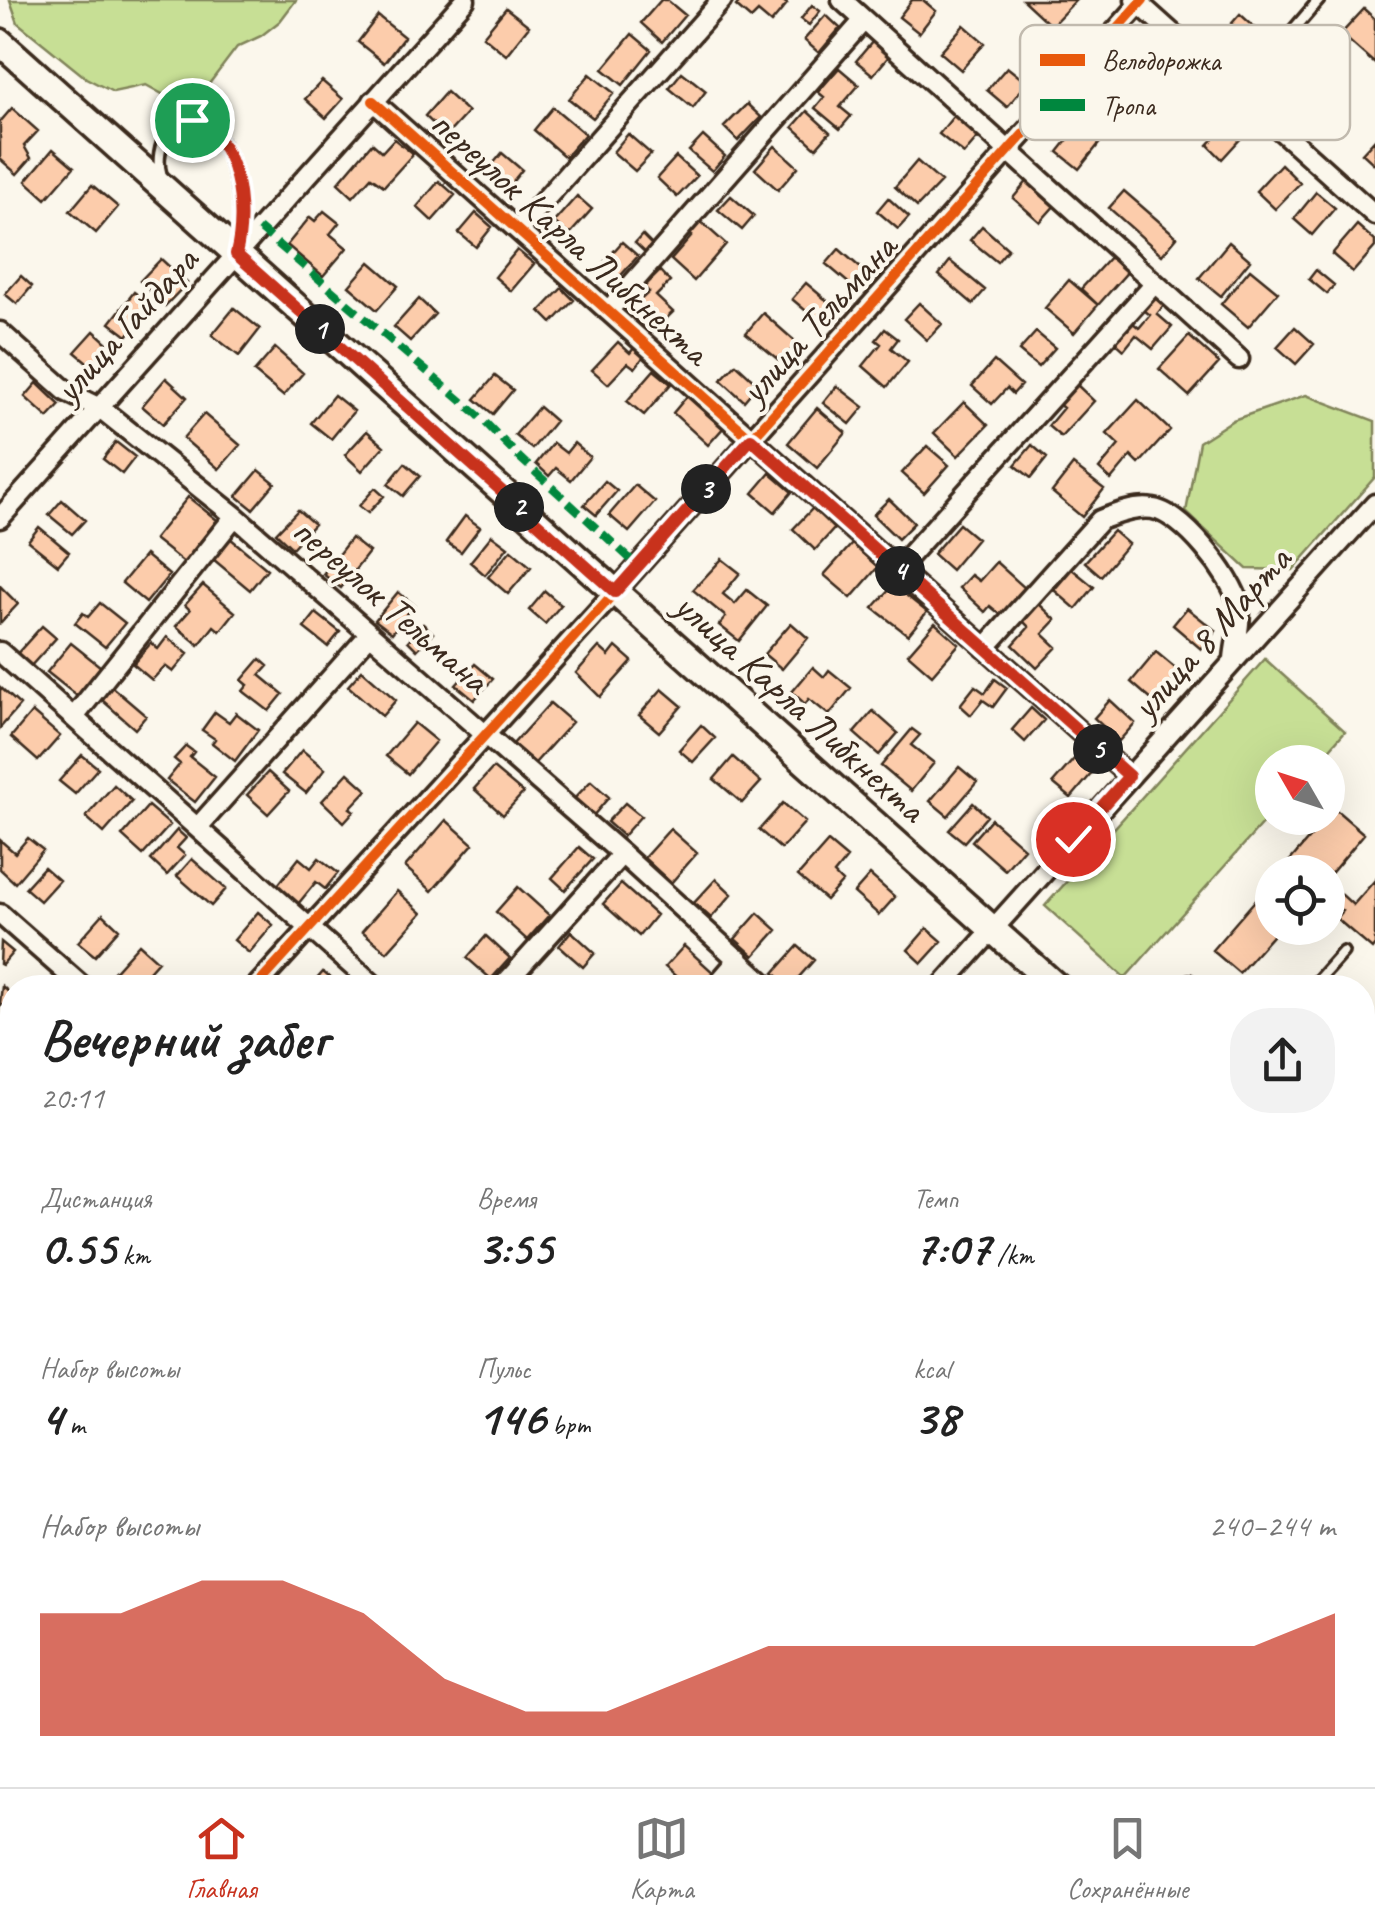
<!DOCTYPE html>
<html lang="ru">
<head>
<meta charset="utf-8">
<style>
  :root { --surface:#fff; --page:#f2f2f2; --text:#222; --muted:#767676; --line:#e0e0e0; --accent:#c8321e }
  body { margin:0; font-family:Caveat,sans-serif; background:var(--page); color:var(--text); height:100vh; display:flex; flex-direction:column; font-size:38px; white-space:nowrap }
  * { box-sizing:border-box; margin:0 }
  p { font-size:32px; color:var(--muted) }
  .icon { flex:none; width:55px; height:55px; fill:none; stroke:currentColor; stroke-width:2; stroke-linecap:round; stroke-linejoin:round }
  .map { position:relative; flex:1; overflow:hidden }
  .drawer { position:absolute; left:0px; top:975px; width:1375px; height:812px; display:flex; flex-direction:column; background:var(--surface); border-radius:40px 40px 0 0; box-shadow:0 10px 40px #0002 }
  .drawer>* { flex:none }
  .needle { width:65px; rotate:309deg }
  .controls { position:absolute; left:1255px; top:745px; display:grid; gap:20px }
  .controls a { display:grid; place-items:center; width:90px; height:90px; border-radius:50%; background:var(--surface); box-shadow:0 10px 40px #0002; font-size:50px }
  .pin { position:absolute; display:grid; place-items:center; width:85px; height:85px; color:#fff; margin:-42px; border:5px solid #fff; border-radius:50%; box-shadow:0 2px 10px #0007 }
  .km { position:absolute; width:50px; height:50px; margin:-25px; border-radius:50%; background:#222; color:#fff; font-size:28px; line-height:50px; text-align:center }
  .round { display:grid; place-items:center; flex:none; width:105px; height:105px; border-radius:40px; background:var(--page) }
  .overview { display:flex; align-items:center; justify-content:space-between; height:170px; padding:0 40px }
  h1 { font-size:55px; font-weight:700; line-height:75px }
  .metrics { display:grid; grid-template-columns:repeat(3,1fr); gap:15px; height:170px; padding:10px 40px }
  .metrics div { display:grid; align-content:center }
  .metrics b { font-size:50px; font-weight:700 }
  .metrics small { font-size:28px; font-weight:400 }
  .metrics p { font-size:28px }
  .chart { height:280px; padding:20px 40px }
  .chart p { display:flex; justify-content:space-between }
  .chart svg { width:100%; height:180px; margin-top:10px; fill:var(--accent); opacity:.7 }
  .menu { display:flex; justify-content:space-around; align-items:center; height:140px; border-top:2px solid var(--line); background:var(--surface); font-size:28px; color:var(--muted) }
  .menu a { display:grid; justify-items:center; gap:5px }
  .menu .current { color:var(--accent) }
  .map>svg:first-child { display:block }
  .built { fill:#fbead8 }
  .green { fill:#c7df95; stroke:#81845a; stroke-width:2.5 }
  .building { fill:#fcccab; stroke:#3b2a1e; stroke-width:2.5 }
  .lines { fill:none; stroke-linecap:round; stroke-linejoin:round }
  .service-casing { stroke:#3b2a1e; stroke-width:16 }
  .minor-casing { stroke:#3b2a1e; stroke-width:25 }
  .secondary-casing { stroke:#3b2a1e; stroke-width:32 }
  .service { stroke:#fbf7ec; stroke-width:9 }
  .minor { stroke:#fbf7ec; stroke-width:18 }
  .secondary { stroke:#fbf7ec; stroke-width:25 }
  .quiet { stroke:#00873e; stroke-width:8; stroke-dasharray:15 8; stroke-linecap:butt }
  .cycleway-casing { stroke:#fbf7ec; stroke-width:16 }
  .cycleway { stroke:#e8590c; stroke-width:10 }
  .route-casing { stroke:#fff; stroke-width:20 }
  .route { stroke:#c8321e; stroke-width:12 }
  .labels { text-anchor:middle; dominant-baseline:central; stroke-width:8; stroke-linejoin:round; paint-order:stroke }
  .street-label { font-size:40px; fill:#3b2a1e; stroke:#fbf7ec }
  .key { fill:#fbf7ec; stroke:#c1baae; stroke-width:2.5 }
  .key-label { font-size:28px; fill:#3b2a1e }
</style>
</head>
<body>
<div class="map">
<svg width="1375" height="1787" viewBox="0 0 1375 1787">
  <rect width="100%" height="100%" fill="#fbf7ec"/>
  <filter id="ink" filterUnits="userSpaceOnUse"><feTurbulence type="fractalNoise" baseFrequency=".01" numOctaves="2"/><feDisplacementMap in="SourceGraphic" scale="20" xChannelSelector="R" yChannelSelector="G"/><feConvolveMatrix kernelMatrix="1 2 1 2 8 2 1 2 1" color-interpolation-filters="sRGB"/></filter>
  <g filter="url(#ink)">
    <!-- built -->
    <path class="built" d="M268 1775H532L522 1787H258Z
      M556 1775H667L656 1787H569Z"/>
    <!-- green -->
    <path class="green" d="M10 0H296L280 21 261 36 237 47 209 84 175 101 146 85 113 92 86 78 18 23Z
      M1306 395 1375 421V477L1293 570 1247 569 1186 512 1199 442 1233 420Z
      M1265 659 1345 731 1318 762H1272V813L1125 978 1045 906Z"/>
    <!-- building -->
    <path class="building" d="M661 0H667L685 15 662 42 641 23Z
      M741 0H782L787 4 771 23 758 12 751 19 736 6Z
      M912 0H923L936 11 919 33 899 17Z
      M1023 0H1076L1051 26Z
      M812 5 820 11 809 25 801 19Z
      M506 8 529 26 506 55 483 36Z
      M1364 9 1375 19V64L1341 34Z
      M1240 14 1271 42 1250 66 1219 38Z
      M826 15 840 28 819 53 804 40Z
      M378 16 404 37 384 63 358 42Z
      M964 25 985 43 961 70 940 52Z
      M632 34 651 50 623 85 603 69Z
      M873 41 890 55 873 75 856 61Z
      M1007 67 1027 83 1007 107 987 90Z
      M839 68 859 85 840 107 851 116 840 129 815 108 824 97 818 92Z
      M682 72 706 91 693 108 669 88Z
      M590 74 614 93 593 118 569 99Z
      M322 81 343 99 326 118 305 99Z
      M446 92 468 112 446 136 425 116Z
      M747 104 761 117 738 141 724 127Z
      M553 107 585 134 565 157 534 130Z
      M12 108 38 131 24 146 31 158 17 174 0 159V122Z
      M807 111 830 132 816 148 793 127Z
      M956 113 981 134 964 154 939 134Z
      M1089 113 1110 130 1079 169 1058 152Z
      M1229 122 1243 136 1222 159 1208 145Z
      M628 134 651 154 635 171 613 152Z
      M703 136 725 156 712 171 689 151Z
      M394 139 413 154 384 186 371 177 353 197 338 183 372 143 382 152Z
      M1375 139V165L1362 153Z
      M775 146 798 167 778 190 755 169Z
      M53 149 74 167 46 199 26 181Z
      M502 153 522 170 509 186 488 170Z
      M676 157 697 176 677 197 657 178Z
      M917 161 941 182 917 207 895 187Z
      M1281 164 1300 183 1275 209 1256 191Z
      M1029 179 1056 204 1040 222 1013 198Z
      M439 181 455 195 432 221 417 207Z
      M92 185 118 207 96 233 70 211Z
      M1124 191 1177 237 1162 255 1109 208Z
      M1316 192 1335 208 1312 235 1294 219Z
      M577 196 592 209 569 235 554 222Z
      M731 196 754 216 742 230 718 210Z
      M888 198 909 217 898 229 877 211Z
      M324 211 339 223 330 234 347 248 323 276 287 245 310 217 315 221Z
      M476 213 492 227 476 247 459 233Z
      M698 219 726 244 694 281 671 260 692 236 687 232Z
      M1357 225 1375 241V247L1353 272 1332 254Z
      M982 226 1008 249 997 262 970 240Z
      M642 235 657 250 650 257 635 243Z
      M622 242 638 256 614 283 598 269Z
      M1229 242 1250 260 1221 296 1199 278Z
      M839 249 864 271 852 286 826 264Z
      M517 250 534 264 511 291 495 277Z
      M1113 254 1130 269 1098 305 1081 289Z
      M161 259 187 283 165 306 140 281Z
      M950 261 985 290 973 304 939 275Z
      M370 262 398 286 377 310 349 286Z
      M1250 269 1278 292 1248 327 1221 304Z
      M1316 270 1334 285 1327 294 1309 279Z
      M660 271 670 282 656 296 673 312 658 327 635 305 649 292 644 287Z
      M21 276 32 286 17 304 5 294Z
      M1069 280 1098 305 1074 333 1045 308Z
      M806 283 832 305 818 321 792 299Z
      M562 288 574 300 552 323 540 311Z
      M134 292 151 305 127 336 110 323Z
      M1156 296 1166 303 1157 314 1172 327 1153 349 1136 335 1124 350 1115 342 1132 322 1139 328 1150 315 1144 310Z
      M419 299 435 314 410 341 394 327Z
      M919 303 942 324 927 340 904 319Z
      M234 308 260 329 239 356 212 335Z
      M763 313 797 343 781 362 746 333Z
      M1295 327 1314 344 1296 364 1277 347Z
      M885 329 898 339 891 348 908 362 887 387 863 366 881 344 876 340Z
      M94 331 117 352 99 372 75 352Z
      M1036 332 1055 348 1038 367 1019 351Z
      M1189 336 1219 363 1189 396 1159 369Z
      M618 342 630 353 635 347 645 355 635 368 628 363 608 384 592 370Z
      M275 348 303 373 283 396 254 372Z
      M994 361 1021 385 1013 394 1007 388 992 404 972 386Z
      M736 364 758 384 744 401 721 380Z
      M654 370 671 384 644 415 627 401Z
      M495 376 513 390 493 414 475 399Z
      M166 378 187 397 163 424 142 406Z
      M37 383 60 405 48 418 25 397Z
      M1075 383 1094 401 1061 437 1048 426 1063 408 1057 403Z
      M837 386 864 407 850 424 823 403Z
      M334 395 354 411 331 439 311 423Z
      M688 395 724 427 708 445 673 413Z
      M1138 400 1170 430 1139 464 1131 456 1111 480 1099 469 1119 445 1107 434Z
      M964 402 988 425 958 456 934 433Z
      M539 407 555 421 532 449 515 435Z
      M817 408 846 433 817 468 788 443Z
      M204 414 240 445 219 469 183 438Z
      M367 431 384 446 362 471 345 455Z
      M116 442 135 457 122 474 103 459Z
      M553 443 566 453 574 443 590 457 571 480 556 468 549 476 536 464Z
      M1032 445 1047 458 1031 478 1015 465Z
      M927 446 949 465 924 493 902 473Z
      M405 463 420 476 403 496 388 484Z
      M1073 465 1104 489 1082 517 1052 492Z
      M259 470 275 483 253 509 237 496Z
      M770 473 792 492 775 512 753 493Z
      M605 481 617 491 596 515 584 505Z
      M635 485 655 502 629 532 609 515Z
      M375 488 384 496 368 513 359 506Z
      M188 497 217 520 184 563 154 539Z
      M889 499 914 523 898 539 873 515Z
      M62 500 85 520 72 534 49 515Z
      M813 508 834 529 815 550 793 529Z
      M298 510 314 524 292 548 276 533Z
      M465 516 480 527 461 552 446 542Z
      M959 524 977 539 951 570 933 554Z
      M39 527 69 552 58 565 28 541Z
      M1113 531 1128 544 1101 576 1085 562Z
      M492 535 508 547 485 575 470 562Z
      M230 538 267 569 250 590 213 559Z
      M351 538 369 552 341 588 323 574Z
      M852 544 878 567 851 598 824 575Z
      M511 550 531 567 508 594 488 577Z
      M145 555 169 575 146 603 122 583Z
      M722 559 740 573 723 594 735 604 747 590 767 606 739 641 719 625 726 617 693 590Z
      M996 562 1025 588 1001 615 990 606 985 612 959 588 971 575 979 581Z
      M1072 569 1094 587 1076 609 1054 590Z
      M901 577 913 587 907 596 927 612 908 635 873 608Z
      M203 585 235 612 220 631 214 626 199 645 176 626 190 610 185 605Z
      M0 586 18 604 0 623Z
      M545 591 561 605 545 624 529 610Z
      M398 592 414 605 392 633 375 620Z
      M100 603 125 623 105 647 75 623 83 613 88 617Z
      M1039 604 1056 620 1043 634 1057 647 1037 668 1013 645 1029 627 1023 621Z
      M1187 608 1216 631 1201 649 1173 625Z
      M316 613 340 632 328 647 304 628Z
      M791 623 808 638 782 669 764 654Z
      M935 623 959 644 932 675 908 654Z
      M423 624 433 633 417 650 408 641Z
      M42 626 56 638 29 668 15 656Z
      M167 637 188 654 173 672 165 666 152 680 133 664 151 643 158 649Z
      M71 643 101 667 77 696 47 672Z
      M599 647 609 656 616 647 632 661 600 697 576 673Z
      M1156 652 1180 672 1169 685 1177 693 1162 709 1131 682Z
      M260 659 268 666 260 675 283 694 269 711 243 691 248 685 242 680Z
      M475 664 493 679 474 700 456 685Z
      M813 667 824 677 829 670 851 688 829 715 809 699 805 704 792 692Z
      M362 670 396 700 382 716 348 686Z
      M995 679 1007 688 993 707 983 700 971 715 960 705 975 686 985 693Z
      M0 687 20 705 0 728Z
      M112 687 146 716 135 729 102 700Z
      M662 689 682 706 659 732 639 715Z
      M1110 700 1135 723 1119 741 1094 718Z
      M550 703 572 722 535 763 513 744Z
      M1031 708 1044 720 1025 742 1012 730Z
      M873 711 898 733 879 755 854 733Z
      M32 712 60 736 38 761 11 737Z
      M215 712 229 722 236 713 258 730 235 761 212 743 215 739 202 730Z
      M414 723 436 741 408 774 386 756Z
      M701 725 715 738 693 762 679 750Z
      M912 729 920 735 911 745 934 763 911 791 881 766Z
      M186 746 194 752 190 757 215 777 195 802 167 780 180 764 174 759Z
      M302 750 325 769 306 793 282 774Z
      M1081 751 1098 766 1071 798 1053 783Z
      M82 755 98 768 75 794 59 781Z
      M733 757 761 782 742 803 714 779Z
      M959 767 977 782 948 816 930 801Z
      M493 768 523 793 503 815 474 789Z
      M268 772 289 791 268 814 247 795Z
      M348 773 367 790 350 808 354 811 344 822 322 801Z
      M591 781 609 797 592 817 573 800Z
      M114 785 132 801 104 833 86 817Z
      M625 803 641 816 623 836 607 822Z
      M783 803 805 822 781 849 759 830Z
      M973 803 987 816 964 842 949 830Z
      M148 806 170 825 143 855 122 836Z
      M1335 809 1364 834 1328 877V872H1280Z
      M991 819 1024 848 1005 870 972 841Z
      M446 820 473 844 432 891 405 867Z
      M670 829 697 853 671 883 644 858Z
      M177 830 186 838 177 848 185 855 167 875 151 860Z
      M28 838 43 850 15 883 0 869V840L15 853Z
      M828 842 847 858 834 874 842 882 826 900 798 876Z
      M579 847 593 859 565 890 552 878Z
      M299 858 311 868 319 858 338 873 325 889 316 882 298 904 277 886Z
      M192 859 226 889 211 906 177 876Z
      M44 867 59 880 40 901 25 888Z
      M870 875 895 897 879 915 854 893Z
      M716 879 732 894 711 918 694 903Z
      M1375 880V945L1372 949 1336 918 1342 911 1328 899V882L1353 905Z
      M1272 881V928H1279L1239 973 1212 950Z
      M621 884 656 915 639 936 603 904Z
      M518 887 549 915 527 940 496 912Z
      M397 891 422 913 387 952 362 931Z
      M258 912 273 925 249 953 234 940Z
      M758 913 777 930 754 956 735 939Z
      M103 914 119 929 95 956 78 942Z
      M927 928 942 941 922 963 908 950Z
      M571 931 595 953 583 967 559 946Z
      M486 936 510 958 491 979 467 958Z
      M1 942 13 952 2 965 0 964Z
      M139 944 158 961 134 988H128L112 974Z
      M684 946 715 974 703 988H689L665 967Z
      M798 946 814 960 790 987 774 973Z
      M323 972 341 987 340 988H309Z
      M540 975 555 988H529Z
      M2 986 12 995V1015L0 1003Z
      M1362 1038 1372 1047 1375 1043V1093L1362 1108Z
      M351 1775H416L429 1787H388L381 1781 376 1787H341Z
      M449 1775H495L497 1776 487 1787H438Z
      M893 1775H941L931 1787H882Z
      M1267 1775H1312L1314 1787H1246L1245 1777Z"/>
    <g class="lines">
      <!-- service casing -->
      <g class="service-casing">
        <path id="service" d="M1239 93 1319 0
          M161 174C153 149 172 107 204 125 236 143 246 214 238 247
          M1189 980 1198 988
          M1311 988 1343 952
          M1362 1129 1375 1114
          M1362 1703H1375"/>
      </g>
      <!-- minor casing -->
      <g class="minor-casing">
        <path id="minor" d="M842 0 1239 359
          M1135 0 1375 215
          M373 101 1129 776
          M518 230 722 0
          M608 311 864 20
          M0 332 67 392 100 408 235 516 622 854 769 988
          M0 518 465 0
          M897 569 1154 284
          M985 648 1100 520C1115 514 1136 506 1153 509 1182 513 1233 577 1239 605 1242 621 1235 644 1234 659
          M0 652 377 988
          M74 717 235 516
          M198 827 370 634
          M0 914 84 988
          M255 988 615 592 1143 0
          M501 988 622 854
          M714 988 739 959
          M940 988 1375 504
          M0 1209 12 1221
          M0 1268 12 1254
          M0 1429 12 1440
          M0 1572 12 1583
          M226 1787 234 1775
          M866 1787 877 1775"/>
      </g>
      <!-- secondary casing -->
      <g class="secondary-casing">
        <path id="secondary" d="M0 42 1058 988
          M1362 1241 1375 1227
          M1362 1347 1375 1484"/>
      </g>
      <!-- service -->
      <use href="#service" class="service"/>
      <!-- minor -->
      <use href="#minor" class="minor"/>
      <!-- secondary -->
      <use href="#secondary" class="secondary"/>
      <!-- quiet -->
      <path class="quiet" d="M259 228 478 415 521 459 638 566
        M0 1268 12 1254"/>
      <!-- cycleway casing -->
      <g class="cycleway-casing">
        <path id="cycleway" d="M373 101 1129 776
          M255 988 615 592 1143 0"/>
      </g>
      <!-- cycleway -->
      <use href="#cycleway" class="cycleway"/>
    </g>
  </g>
  <g class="lines" filter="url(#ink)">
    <!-- route casing -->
    <g class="route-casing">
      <path id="route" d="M192 120C240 138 247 211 236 254L615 592 751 439 1129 776 1073 839"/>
    </g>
    <!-- route -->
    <use href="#route" class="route"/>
  </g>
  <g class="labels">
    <!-- street labels -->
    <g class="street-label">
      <text transform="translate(570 237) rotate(42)">переулок Карла Либкнехта</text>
      <text transform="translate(818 319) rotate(-48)">улица Тельмана</text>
      <text transform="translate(126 325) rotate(-48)">улица Гайдара</text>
      <text transform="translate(391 605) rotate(41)">переулок Тельмана</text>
      <text transform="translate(1211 633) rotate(-48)">улица 8 Марта</text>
      <text transform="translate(800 707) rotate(42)">улица Карла Либкнехта</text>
    </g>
  </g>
  <!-- legend -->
  <rect x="1020" y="25" width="330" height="115" rx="15" class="key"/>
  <rect x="1040" y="54" width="45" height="12" fill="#e8590c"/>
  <rect x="1040" y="99" width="45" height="12" fill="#00873e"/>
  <g class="key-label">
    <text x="1102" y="70">Велодорожка</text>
    <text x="1102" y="115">Тропа</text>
  </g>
</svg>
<div class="controls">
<a><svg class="needle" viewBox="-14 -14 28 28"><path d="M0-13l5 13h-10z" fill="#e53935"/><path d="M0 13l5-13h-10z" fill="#767676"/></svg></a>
<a><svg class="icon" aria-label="locate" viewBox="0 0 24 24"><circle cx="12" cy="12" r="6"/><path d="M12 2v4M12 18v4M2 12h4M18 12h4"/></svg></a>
</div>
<div class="pin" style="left:192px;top:120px;background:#1e9e55"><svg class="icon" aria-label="arrive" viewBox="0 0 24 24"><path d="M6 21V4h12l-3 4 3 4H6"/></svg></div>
<div class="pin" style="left:1073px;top:839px;background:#d93025"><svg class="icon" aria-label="check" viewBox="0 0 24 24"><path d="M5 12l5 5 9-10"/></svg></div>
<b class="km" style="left:320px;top:329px">1</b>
<b class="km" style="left:519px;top:507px">2</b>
<b class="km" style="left:706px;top:489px">3</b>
<b class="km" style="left:900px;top:571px">4</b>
<b class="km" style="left:1098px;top:749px">5</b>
<section class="drawer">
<div class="overview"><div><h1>Вечерний забег</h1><p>20:11</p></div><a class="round"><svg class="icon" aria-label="share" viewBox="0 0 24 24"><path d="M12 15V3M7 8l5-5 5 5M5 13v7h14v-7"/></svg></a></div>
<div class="metrics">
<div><p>Дистанция</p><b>0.55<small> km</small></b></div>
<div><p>Время</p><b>3:55</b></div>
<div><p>Темп</p><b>7:07<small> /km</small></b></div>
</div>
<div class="metrics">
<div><p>Набор высоты</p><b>4<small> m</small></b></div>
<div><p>Пульс</p><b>146<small> bpm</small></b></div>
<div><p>kcal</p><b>38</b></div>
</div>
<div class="chart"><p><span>Набор высоты</span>240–244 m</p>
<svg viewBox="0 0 160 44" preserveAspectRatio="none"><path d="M0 44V14L10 14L20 6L30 6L40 14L50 30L60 38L70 38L80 30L90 22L100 22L110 22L120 22L130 22L140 22L150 22L160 14V44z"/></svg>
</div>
</section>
</div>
<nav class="menu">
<a class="current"><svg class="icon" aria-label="home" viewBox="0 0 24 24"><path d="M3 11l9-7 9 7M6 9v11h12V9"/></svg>Главная</a>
<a><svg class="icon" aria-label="map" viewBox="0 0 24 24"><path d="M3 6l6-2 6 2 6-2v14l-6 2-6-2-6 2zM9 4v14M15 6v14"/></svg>Карта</a>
<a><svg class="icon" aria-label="saved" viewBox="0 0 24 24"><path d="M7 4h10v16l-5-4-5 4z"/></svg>Сохранённые</a>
</nav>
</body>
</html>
